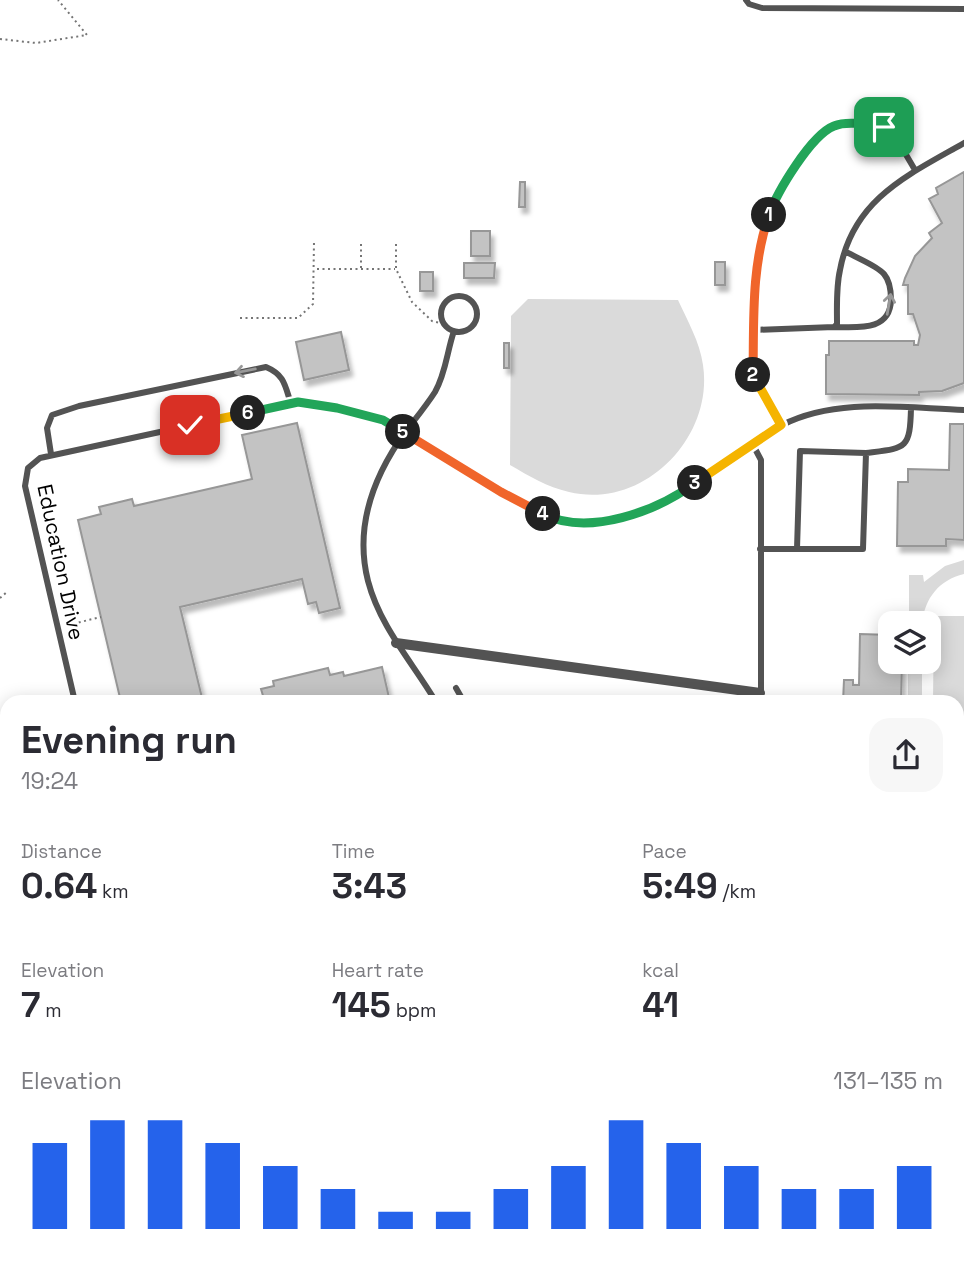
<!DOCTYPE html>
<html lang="en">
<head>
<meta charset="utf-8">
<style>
  :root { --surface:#fff; --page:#f7f7f7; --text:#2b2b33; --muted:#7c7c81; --accent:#2563eb }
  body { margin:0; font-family:"Space Grotesk",sans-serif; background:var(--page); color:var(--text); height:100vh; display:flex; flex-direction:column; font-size:26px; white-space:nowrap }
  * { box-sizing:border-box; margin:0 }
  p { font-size:23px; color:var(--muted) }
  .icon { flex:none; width:38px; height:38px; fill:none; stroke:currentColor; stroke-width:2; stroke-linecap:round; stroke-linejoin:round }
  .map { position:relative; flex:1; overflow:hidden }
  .panel { position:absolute; left:0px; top:695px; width:964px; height:569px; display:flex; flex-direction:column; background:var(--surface); border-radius:21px 21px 0 0; box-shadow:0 4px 18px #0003 }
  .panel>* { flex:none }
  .controls { position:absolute; left:878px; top:611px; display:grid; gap:14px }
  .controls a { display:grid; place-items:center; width:63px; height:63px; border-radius:14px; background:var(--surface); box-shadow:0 4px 18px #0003; font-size:35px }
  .pin { position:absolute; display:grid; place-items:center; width:60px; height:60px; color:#fff; margin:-30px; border-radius:14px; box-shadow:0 4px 10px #0006 }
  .km { position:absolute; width:35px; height:35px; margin:-18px; border-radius:50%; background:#222; color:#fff; font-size:19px; line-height:35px; text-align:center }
  .round { display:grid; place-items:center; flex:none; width:74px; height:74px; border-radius:21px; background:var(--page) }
  .summary { display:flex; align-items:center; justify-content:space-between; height:119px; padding:0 21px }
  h1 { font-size:38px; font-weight:700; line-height:52px }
  .figures { display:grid; grid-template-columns:repeat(3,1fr); gap:10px; height:119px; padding:7px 21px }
  .figures div { display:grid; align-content:center }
  .figures b { font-size:35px; font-weight:700 }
  .figures small { font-size:19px; font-weight:400 }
  .figures p { font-size:19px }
  .chart { height:196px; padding:14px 21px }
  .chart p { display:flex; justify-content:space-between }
  .chart svg { width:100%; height:126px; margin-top:7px; stroke:var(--accent); stroke-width:6 }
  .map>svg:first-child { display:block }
  .green { fill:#dadada }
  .building { fill:#c3c3c3; stroke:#979797; stroke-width:2; filter:url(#shadow) }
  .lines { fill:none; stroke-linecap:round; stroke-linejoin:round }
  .path { stroke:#757575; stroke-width:2; stroke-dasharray:2 3.5; stroke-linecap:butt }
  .service { stroke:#535353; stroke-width:6 }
  .pedestrian { stroke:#535353; stroke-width:10 }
  .oneway { stroke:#989898 }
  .split-1-casing { stroke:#fff; stroke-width:14 }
  .split-2-casing { stroke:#fff; stroke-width:14 }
  .split-3-casing { stroke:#fff; stroke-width:14 }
  .split-4-casing { stroke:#fff; stroke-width:14 }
  .split-5-casing { stroke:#fff; stroke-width:14 }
  .split-6-casing { stroke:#fff; stroke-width:14 }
  .split-7-casing { stroke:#fff; stroke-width:14 }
  .split-1 { stroke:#22a559; stroke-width:9 }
  .split-2 { stroke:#f0652b; stroke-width:9 }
  .split-3 { stroke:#f5b400; stroke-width:9 }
  .split-4 { stroke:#22a559; stroke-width:9 }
  .split-5 { stroke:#f0652b; stroke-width:9 }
  .split-6 { stroke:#22a559; stroke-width:9 }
  .split-7 { stroke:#f5b400; stroke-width:9 }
  .labels { text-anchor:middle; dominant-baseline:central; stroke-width:5; stroke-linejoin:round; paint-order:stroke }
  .street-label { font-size:21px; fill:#000; stroke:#fff }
</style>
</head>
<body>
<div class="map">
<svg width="964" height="1262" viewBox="0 0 964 1262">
  <defs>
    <filter id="shadow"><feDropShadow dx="3.5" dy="6" stdDeviation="2" flood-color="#0004"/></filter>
  </defs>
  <rect width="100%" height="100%" fill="#fff"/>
  <!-- green -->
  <path class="green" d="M528 299 678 300C687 320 700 342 703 365 714 438 643 510 569 492 547 487 529 476 510 465L511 316Z
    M964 560V574C939 580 925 598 922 623H909V575H923L924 582 945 566Z
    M934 616H964V794H957V702H933Z
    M908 662H922V702H908Z"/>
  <!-- building -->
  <path class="building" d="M964 172V383L942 391 919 392V395L826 394V355H829V341H914V345H918L920 335 913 314H908V285H903L905 278 915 256 932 238 929 233 942 223 929 199 938 194 936 188Z
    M520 182H525V207H519Z
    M471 231H490V256H471Z
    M715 262H725V285H715Z
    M464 263H495L494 278H464Z
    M420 272H433V291H420Z
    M341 332 349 370 304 380 296 342Z
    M504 343H509V368H504Z
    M297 423 340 608 319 613 316 602 308 604 302 579 180 607 203 702H121L78 520 101 514 99 507 132 499 134 506 252 479 242 435Z
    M950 424H964V540L946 539V546H897L898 482H908V469L949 470Z
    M860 634 891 635V662H902L901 702H843L844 680H853V685H859Z
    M382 667 390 702H252L264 699 261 689 274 686 273 681 328 668 330 675 343 672 344 676Z
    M368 1256H500L543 1258V1262H368Z"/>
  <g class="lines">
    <!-- path -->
    <path class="path" d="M0 39 36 43 87 35 58 0
      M396 244V269L412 302 432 321 444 324
      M361 268V243
      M317 269H395
      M240 318H298L313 304 314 242
      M0 598 8 591
      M68 625 101 617
      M0 783 7 788
      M39 1262 67 1261 79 1256"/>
    <!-- service -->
    <path class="service" d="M746 0 749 4 762 8 964 9
      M441 314a18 18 0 1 1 36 0a18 18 0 1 1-36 0Z
      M834 327C857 327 890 332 891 300 891 291 890 281 884 274 876 265 856 258 845 251
      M753 330 834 327 837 324C837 306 836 287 840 270 853 199 908 175 964 143
      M781 425 753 378 754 281 762 239 774 201 806 152 819 138 837 125 884 127 895 136 915 170
      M752 443 761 460V702
      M51 454 47 428 52 415 79 406 266 367C285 375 285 386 291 404
      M760 549H863L866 453C906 448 910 450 911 408
      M797 549 800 451 866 453
      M456 688 464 702
      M75 702 25 486 28 468 40 458 298 402C324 406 362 409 385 421 432 446 474 479 521 503 532 508 543 516 555 519 565 522 581 523 591 522 673 517 714 458 782 425 837 397 904 408 964 410
      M436 702C413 663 380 627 368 581 354 526 374 475 406 431 416 418 426 406 435 392 446 373 447 351 454 331
      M957 928 964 927
      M957 1048 964 1065
      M840 1256 850 1262
      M952 1256 953 1262
      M31 1262V1256
      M610 1262 611 1256"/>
    <!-- pedestrian -->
    <path class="pedestrian" d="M396 643 760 693"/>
  </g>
  <!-- one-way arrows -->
  <defs><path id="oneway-shaft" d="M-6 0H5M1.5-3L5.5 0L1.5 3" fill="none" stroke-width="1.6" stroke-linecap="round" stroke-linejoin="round" transform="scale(1.75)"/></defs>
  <g class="oneway">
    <use href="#oneway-shaft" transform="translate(889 304) rotate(-80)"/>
    <use href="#oneway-shaft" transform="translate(245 371) rotate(169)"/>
  </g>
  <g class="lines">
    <!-- split-1 casing -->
    <g class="split-1-casing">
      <path id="split-1" d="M769 215C777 192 811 135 834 126 848 120 870 125 884 127"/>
    </g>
    <!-- split-2 casing -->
    <g class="split-2-casing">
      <path id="split-2" d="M753 375C754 320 751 267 769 215"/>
    </g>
    <!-- split-3 casing -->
    <g class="split-3-casing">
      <path id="split-3" d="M695 483 781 425 753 375"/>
    </g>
    <!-- split-4 casing -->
    <g class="split-4-casing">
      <path id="split-4" d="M543 514C589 537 657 511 695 483"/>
    </g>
    <!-- split-5 casing -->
    <g class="split-5-casing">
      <path id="split-5" d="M403 432 501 492 543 514"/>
    </g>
    <!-- split-6 casing -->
    <g class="split-6-casing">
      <path id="split-6" d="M248 413 298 402 337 408 383 420 403 432"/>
    </g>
    <!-- split-7 casing -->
    <g class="split-7-casing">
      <path id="split-7" d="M190 425 248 413"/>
    </g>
    <!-- split-1 -->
    <use href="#split-1" class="split-1"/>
    <!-- split-2 -->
    <use href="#split-2" class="split-2"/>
    <!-- split-3 -->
    <use href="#split-3" class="split-3"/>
    <!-- split-4 -->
    <use href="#split-4" class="split-4"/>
    <!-- split-5 -->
    <use href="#split-5" class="split-5"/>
    <!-- split-6 -->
    <use href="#split-6" class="split-6"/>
    <!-- split-7 -->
    <use href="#split-7" class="split-7"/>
  </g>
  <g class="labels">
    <!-- street labels -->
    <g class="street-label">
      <text transform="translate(61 562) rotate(78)">Education Drive</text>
    </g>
  </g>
</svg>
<div class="controls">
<a><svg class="icon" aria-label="layers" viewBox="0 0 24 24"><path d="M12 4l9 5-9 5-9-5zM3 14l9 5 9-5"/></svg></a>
</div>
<div class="pin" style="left:884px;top:127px;background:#1e9e55"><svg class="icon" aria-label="arrive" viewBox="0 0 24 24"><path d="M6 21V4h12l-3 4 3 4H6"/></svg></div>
<div class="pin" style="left:190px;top:425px;background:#d93025"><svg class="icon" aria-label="check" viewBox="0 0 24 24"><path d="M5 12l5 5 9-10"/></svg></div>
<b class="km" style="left:769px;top:215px">1</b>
<b class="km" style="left:753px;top:375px">2</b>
<b class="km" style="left:695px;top:483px">3</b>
<b class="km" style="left:543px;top:514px">4</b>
<b class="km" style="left:403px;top:432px">5</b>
<b class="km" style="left:248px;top:413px">6</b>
<section class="panel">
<div class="summary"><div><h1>Evening run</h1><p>19:24</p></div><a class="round"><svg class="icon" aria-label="share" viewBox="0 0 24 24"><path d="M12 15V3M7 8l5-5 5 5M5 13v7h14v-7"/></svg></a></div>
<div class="figures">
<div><p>Distance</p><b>0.64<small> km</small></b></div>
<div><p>Time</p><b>3:43</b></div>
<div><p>Pace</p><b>5:49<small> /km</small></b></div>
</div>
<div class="figures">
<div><p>Elevation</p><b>7<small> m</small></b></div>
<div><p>Heart rate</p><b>145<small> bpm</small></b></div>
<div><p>kcal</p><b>41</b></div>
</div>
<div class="chart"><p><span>Elevation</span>131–135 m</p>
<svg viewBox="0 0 160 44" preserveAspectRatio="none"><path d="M5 44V14M15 44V6M25 44V6M35 44V14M45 44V22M55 44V30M65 44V38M75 44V38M85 44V30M95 44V22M105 44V6M115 44V14M125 44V22M135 44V30M145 44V30M155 44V22"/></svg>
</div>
</section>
</div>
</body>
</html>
